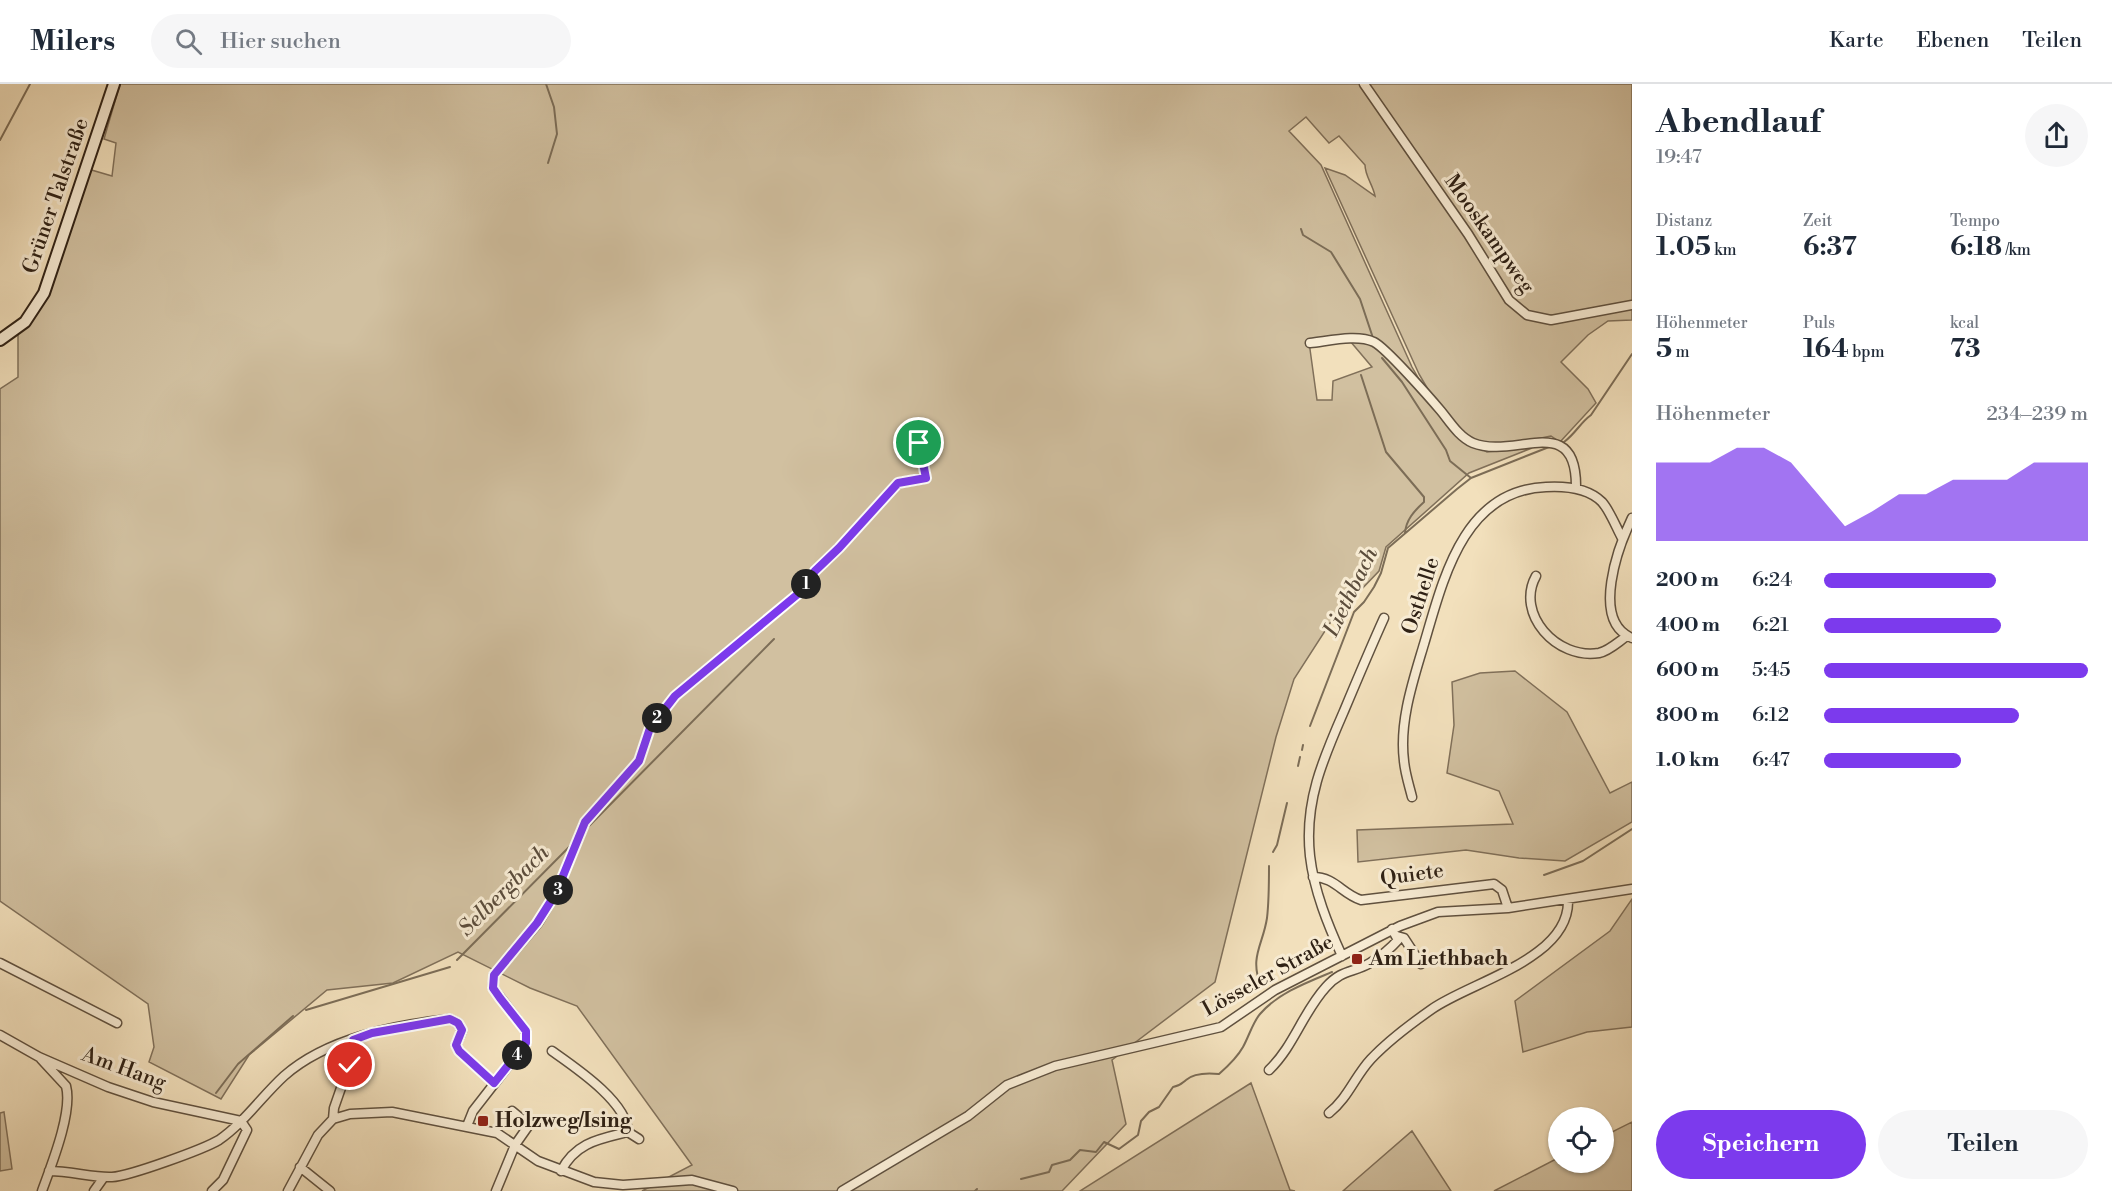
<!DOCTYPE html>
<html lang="de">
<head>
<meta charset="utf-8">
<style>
  :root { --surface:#fff; --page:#f6f6f7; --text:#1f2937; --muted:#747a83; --line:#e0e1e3; --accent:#7c3aed }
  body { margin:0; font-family:"Libre Bodoni",serif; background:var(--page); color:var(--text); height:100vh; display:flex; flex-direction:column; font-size:22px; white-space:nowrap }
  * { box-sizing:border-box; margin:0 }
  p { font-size:20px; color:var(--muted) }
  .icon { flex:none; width:33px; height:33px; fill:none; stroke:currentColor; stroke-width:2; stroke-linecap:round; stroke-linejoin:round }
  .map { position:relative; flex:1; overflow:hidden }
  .details { display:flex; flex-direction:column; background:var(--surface); width:480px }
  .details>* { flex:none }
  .controls { position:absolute; left:1548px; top:1023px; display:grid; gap:12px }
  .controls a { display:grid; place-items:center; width:66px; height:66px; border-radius:50%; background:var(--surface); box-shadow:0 2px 4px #0004; font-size:30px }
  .pin { position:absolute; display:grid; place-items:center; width:51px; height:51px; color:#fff; margin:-26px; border:3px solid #fff; border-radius:50%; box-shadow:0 2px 6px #0007 }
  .km { position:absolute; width:30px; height:30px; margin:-15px; border-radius:50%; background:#222; color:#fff; font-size:16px; line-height:30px; text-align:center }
  .round { display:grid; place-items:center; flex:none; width:63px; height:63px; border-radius:32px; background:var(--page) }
  .headline { display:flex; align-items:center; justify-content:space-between; height:102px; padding:0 24px }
  h1 { font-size:33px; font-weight:700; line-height:45px }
  .stats { display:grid; grid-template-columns:repeat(3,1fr); gap:9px; height:102px; padding:6px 24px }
  .stats div { display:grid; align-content:center }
  .stats b { font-size:26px; font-weight:700 }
  .stats small { font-size:16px; font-weight:400 }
  .stats p { font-size:16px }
  .chart { height:168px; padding:12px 24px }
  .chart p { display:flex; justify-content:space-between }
  .chart svg { width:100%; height:108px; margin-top:6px; fill:var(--accent); opacity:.7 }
  .cta { display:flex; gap:12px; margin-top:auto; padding:12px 24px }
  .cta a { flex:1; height:69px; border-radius:36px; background:var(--accent); color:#fff; font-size:24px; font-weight:700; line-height:69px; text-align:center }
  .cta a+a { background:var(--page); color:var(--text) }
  ul { padding:0 24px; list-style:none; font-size:20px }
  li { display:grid; grid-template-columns:96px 72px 1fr; align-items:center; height:45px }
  li i { height:15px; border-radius:8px; background:var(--accent) }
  header { display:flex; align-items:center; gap:36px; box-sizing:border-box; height:84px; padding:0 30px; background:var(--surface); border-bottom:2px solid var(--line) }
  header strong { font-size:28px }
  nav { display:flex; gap:33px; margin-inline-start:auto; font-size:21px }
  .search { width:420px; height:54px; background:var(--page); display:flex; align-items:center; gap:15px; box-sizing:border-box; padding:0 21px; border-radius:33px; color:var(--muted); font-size:22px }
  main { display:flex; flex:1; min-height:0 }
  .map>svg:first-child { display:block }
  .green { fill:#d1c0a0; stroke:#80705a; stroke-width:1.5 }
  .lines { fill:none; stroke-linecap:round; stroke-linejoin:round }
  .stream { stroke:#7c6d57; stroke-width:2 }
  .minor-casing { stroke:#60513f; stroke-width:11 }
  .secondary-casing { stroke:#2f2115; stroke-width:14 }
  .minor { stroke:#f7ebd3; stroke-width:8 }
  .secondary { stroke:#f7ebd3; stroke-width:10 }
  .route-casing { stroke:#fff; stroke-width:12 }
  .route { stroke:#7c3aed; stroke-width:8 }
  .poi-dot { fill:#8f2418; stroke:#f7ebd3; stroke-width:2 }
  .labels { text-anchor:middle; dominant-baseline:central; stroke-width:6; stroke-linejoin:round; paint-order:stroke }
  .street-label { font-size:21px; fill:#2f2115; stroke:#f7ebd3 }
  .poi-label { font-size:21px; font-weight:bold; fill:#2f2115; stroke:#f7ebd3; text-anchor:start }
  .water-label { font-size:22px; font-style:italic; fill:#5c4d3c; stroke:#f7ebd3 }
</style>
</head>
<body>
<header>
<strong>Milers</strong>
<div class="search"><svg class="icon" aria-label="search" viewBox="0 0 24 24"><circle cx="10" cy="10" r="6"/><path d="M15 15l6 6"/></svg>Hier suchen</div>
<nav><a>Karte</a><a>Ebenen</a><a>Teilen</a></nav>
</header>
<main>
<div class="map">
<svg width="1632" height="1107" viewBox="0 0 1632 1107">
  <rect width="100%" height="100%" fill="#f2e0bc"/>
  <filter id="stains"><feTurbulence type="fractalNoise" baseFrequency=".00333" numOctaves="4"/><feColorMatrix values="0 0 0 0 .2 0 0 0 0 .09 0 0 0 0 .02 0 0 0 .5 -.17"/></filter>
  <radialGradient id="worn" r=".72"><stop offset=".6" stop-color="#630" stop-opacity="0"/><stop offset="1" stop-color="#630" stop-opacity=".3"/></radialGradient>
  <!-- green -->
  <path class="green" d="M120 0H1361L1365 5 1367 0H1632V236L1608 237 1588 251 1561 278 1588 305 1596 319 1560 358 1551 352C1470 368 1460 361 1419 290L1325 84 1345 91 1375 112C1373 101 1365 92 1365 81L1339 52 1329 59 1306 33 1289 47 1321 81 1412 283 1427 309 1376 258 1350 253 1309 258 1317 316H1332L1333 297 1372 283 1350 257 1373 260 1431 317 1459 351 1472 360 1487 368 1532 364 1469 389 1386 463 1379 487 1332 536 1294 595 1276 653 1215 898 1112 976 1126 1040 1062 1107H642L692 1081 577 922 530 904 458 868 393 899 327 906 249 971 221 1015 149 978 154 963 148 920 0 817V305L18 293V245C53 216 73 130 88 85L112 92 116 59 104 55Z
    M1515 587 1567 628 1610 709 1632 698V738L1565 777 1519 774 1466 766 1358 778 1357 746 1513 740 1499 707 1447 689 1454 641 1452 598 1480 589Z
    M1632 815V943L1587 948 1523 968 1515 917 1610 847Z
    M1251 999 1290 1106 1295 1107H1080Z
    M4 1028 12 1085 0 1087V1029Z
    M1632 1038V1107H1494L1558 1074V1078H1604V1052Z
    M1412 1047 1451 1107H1343L1352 1099Z"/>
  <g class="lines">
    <!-- stream -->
    <path class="stream" d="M546 0 554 23 557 50 548 79
      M0 56 30 0
      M1301 145 1303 151 1331 168 1360 215 1373 254
      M1382 274 1402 298 1446 366 1450 377 1471 394
      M1361 291 1386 368 1424 413V418C1414 427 1406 436 1405 449
      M1564 358C1576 349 1580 339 1591 331L1632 270
      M1310 642 1354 528 1364 518 1374 503 1381 489 1388 464 1457 405 1471 394 1549 363
      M1302 666 1303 661
      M1298 682 1300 673
      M588 743 774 555
      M1273 768 1277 761 1287 719
      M1544 791 1583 777 1632 745
      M457 876 572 760
      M1354 880 1363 875
      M1261 902C1249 873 1263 861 1267 834 1269 817 1269 799 1269 782
      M306 926 450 883
      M216 1009 238 980 293 932
      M1021 1095 1049 1088 1052 1081 1070 1076 1080 1066 1096 1068 1104 1058 1119 1065 1138 1051 1141 1037 1149 1028 1159 1023 1173 1003C1180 1002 1181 1000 1186 996 1194 989 1209 989 1219 990 1227 983 1238 972 1243 963 1249 952 1253 938 1260 930 1278 909 1308 898 1332 888
      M975 1107 977 1105"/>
    <!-- minor casing -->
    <g class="minor-casing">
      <path id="minor" d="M1364 0 1468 150 1509 216 1527 231 1551 236 1632 221
        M1310 259C1329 257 1357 250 1374 258 1386 264 1430 314 1441 327 1450 338 1459 353 1473 359 1515 376 1577 326 1576 404
        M1536 492C1515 530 1557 576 1599 569 1609 567 1618 558 1627 552
        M1632 554C1590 537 1619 461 1632 434
        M1412 713C1409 701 1405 689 1404 677 1399 638 1413 597 1424 560 1443 496 1463 406 1546 403 1564 402 1588 404 1602 418 1610 427 1616 443 1622 454
        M1313 793C1335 793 1342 810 1361 816L1494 800 1502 806 1508 824
        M1397 852 1404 854 1421 880
        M1342 872C1328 841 1314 807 1310 772 1304 718 1323 675 1344 627 1357 596 1370 565 1384 534
        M0 879 117 939
        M0 951 39 973 108 1003 153 1018 241 1037 247 1046 223 1096 212 1107
        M552 967C576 984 627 1018 628 1048
        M41 975 66 1002C73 1028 51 1082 42 1107
        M1269 986C1294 962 1303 928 1326 903 1342 885 1353 889 1370 879 1380 873 1390 865 1398 856L1392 845
        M1329 1029C1348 1014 1355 992 1371 975 1388 957 1412 939 1432 925 1470 898 1570 875 1568 816
        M333 1035 334 1024 349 981 353 956
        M467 1042 473 1027 526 959V947L493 904 494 891 538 839 556 809 585 738 639 677 650 644 675 612 798 510 815 487 839 464 898 399 926 394 919 359
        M300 1083 330 1107
        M49 1087C71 1087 94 1094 112 1093 130 1092 204 1065 219 1056 244 1039 262 1012 284 992 327 954 395 941 450 935L458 939 462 947 456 961 459 967 494 999
        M561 1087C576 1058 600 1055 628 1048L639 1055
        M94 1107 104 1093
        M288 1107 318 1051 333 1035 350 1030 392 1028 497 1049 538 1077 594 1098 623 1101 692 1096 733 1107
        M496 1107 515 1061 529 1041 512 1027
        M842 1107 968 1032 1007 1001 1055 982 1221 943 1275 906 1400 842 1438 828 1508 824 1632 805"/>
    </g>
    <!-- secondary casing -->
    <g class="secondary-casing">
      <path id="secondary" d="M0 256 25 238 44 209 114 0"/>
    </g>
    <!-- minor -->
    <use href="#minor" class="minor"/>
    <!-- secondary -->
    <use href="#secondary" class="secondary"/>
  </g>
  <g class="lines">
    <!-- route casing -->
    <g class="route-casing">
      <path id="route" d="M350 981 353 956 372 949 450 935 458 939 462 946 456 961 459 967 494 999 526 959V947L500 914 493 904 494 891 537 839 556 809 585 738 639 677 650 644 675 612 798 510 815 487 839 464 898 399 926 394 919 359"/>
    </g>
    <!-- route -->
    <use href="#route" class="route"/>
  </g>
  <!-- markers -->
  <g class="poi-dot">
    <rect x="1351" y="869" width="12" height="12" rx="3"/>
    <rect x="477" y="1031" width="12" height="12" rx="3"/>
  </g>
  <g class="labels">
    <!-- street labels -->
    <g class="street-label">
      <text transform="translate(56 112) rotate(-71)">Grüner Talstraße</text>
      <text transform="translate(1489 150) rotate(55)">Mooskampweg</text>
      <text transform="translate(1421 512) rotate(-72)">Osthelle</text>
      <text transform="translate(1412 791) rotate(-8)">Quiete</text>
      <text transform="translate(1268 892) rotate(-29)">Lösseler Straße</text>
      <text transform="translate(124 985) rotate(20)">Am Hang</text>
    </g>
    <!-- poi labels -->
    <g class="poi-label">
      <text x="1369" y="875">Am Liethbach</text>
      <text x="495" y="1037">Holzweg/Ising</text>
    </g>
    <!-- water labels -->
    <g class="water-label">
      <text transform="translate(1351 508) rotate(-64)">Liethbach</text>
      <text transform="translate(504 807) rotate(-45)">Selbergbach</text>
    </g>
  </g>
  <rect width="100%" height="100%" filter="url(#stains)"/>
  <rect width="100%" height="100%" fill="url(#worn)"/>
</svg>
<div class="controls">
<a><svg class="icon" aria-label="locate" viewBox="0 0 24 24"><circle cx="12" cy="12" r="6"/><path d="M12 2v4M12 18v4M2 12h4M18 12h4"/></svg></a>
</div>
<div class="pin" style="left:919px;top:359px;background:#1e9e55"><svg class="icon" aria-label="arrive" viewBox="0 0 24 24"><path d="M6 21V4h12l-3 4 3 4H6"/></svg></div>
<div class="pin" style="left:350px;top:981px;background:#d93025"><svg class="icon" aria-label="check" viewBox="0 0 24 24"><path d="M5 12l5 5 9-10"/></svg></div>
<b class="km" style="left:806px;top:500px">1</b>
<b class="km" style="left:657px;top:634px">2</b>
<b class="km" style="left:558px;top:806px">3</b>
<b class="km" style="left:517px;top:971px">4</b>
</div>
<section class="details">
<div class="headline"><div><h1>Abendlauf</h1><p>19:47</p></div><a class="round"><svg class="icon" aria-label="share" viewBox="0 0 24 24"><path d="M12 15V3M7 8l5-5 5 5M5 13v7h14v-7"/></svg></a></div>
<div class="stats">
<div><p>Distanz</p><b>1.05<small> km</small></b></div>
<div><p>Zeit</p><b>6:37</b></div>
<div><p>Tempo</p><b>6:18<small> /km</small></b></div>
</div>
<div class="stats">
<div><p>Höhenmeter</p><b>5<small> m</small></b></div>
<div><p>Puls</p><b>164<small> bpm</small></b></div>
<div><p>kcal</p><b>73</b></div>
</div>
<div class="chart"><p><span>Höhenmeter</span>234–239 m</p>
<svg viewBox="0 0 160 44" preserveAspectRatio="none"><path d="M0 44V12L10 12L20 12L30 6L40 6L50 12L60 25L70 38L80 32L90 25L100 25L110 19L120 19L130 19L140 12L150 12L160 12V44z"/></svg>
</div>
<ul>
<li><b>200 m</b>6:24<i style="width:65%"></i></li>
<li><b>400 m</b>6:21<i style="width:67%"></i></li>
<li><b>600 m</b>5:45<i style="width:100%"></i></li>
<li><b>800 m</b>6:12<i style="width:74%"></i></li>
<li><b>1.0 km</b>6:47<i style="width:52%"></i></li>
</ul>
<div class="cta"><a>Speichern</a><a>Teilen</a></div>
</section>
</main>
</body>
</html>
